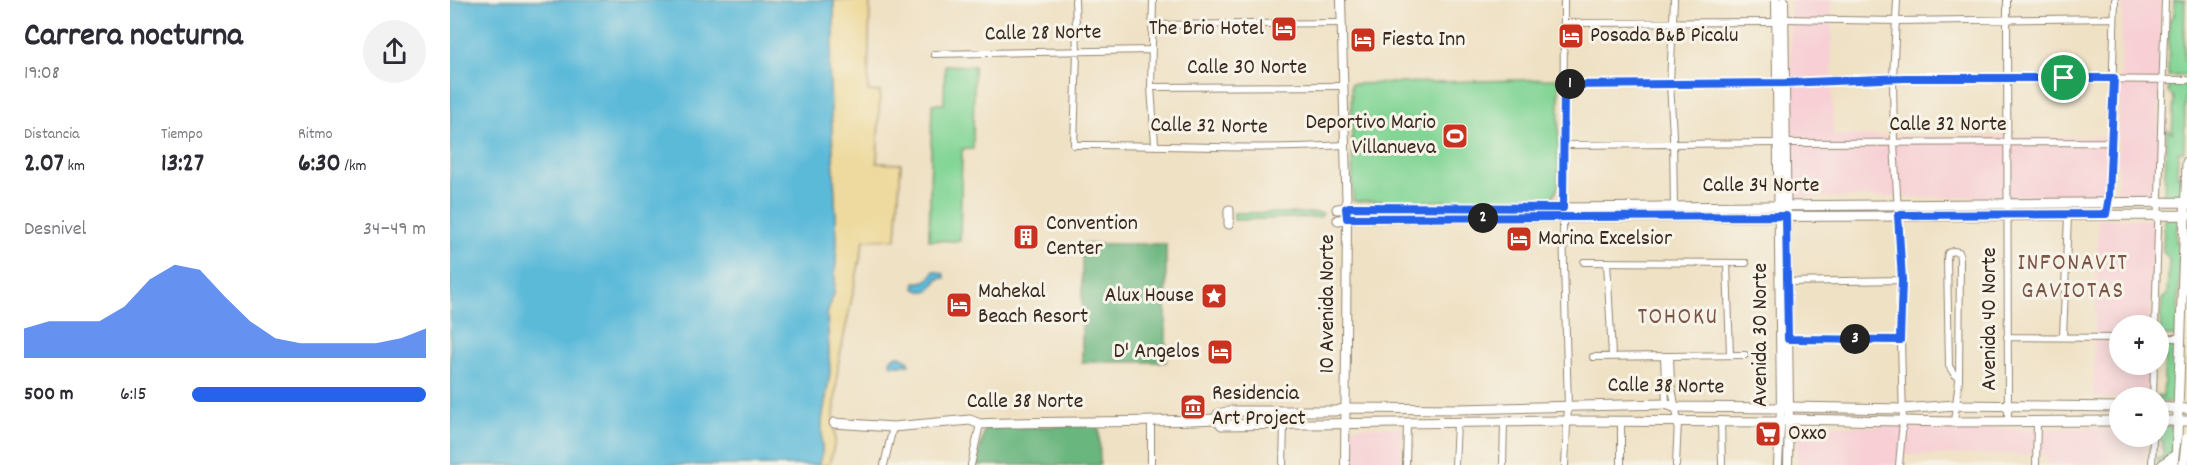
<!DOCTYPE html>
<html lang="es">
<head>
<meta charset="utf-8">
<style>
  :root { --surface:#fff; --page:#f2f2f3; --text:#2b2b33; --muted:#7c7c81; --accent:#2563eb }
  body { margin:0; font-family:Dekko,sans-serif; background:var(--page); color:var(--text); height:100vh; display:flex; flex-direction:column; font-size:22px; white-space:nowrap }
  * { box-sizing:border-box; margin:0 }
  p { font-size:20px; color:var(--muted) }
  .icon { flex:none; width:33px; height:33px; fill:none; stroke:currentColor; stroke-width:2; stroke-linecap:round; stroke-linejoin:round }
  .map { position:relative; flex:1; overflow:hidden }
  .sheet { display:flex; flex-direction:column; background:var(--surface); width:450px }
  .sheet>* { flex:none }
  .tools { position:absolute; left:1659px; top:315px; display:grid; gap:12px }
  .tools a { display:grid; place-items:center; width:60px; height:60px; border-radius:50%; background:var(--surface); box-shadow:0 3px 15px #0003; font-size:30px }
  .pin { position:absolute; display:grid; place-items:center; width:51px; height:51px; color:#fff; margin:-26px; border:3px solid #fff; border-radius:50%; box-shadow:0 2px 6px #0007 }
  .km { position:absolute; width:30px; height:30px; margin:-15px; border-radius:50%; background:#222; color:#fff; font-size:16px; line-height:30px; text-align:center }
  .round { display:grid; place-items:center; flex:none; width:63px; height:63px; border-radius:32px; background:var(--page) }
  .overview { display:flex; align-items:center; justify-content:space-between; height:102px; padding:0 24px }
  h1 { font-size:33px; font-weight:800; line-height:45px }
  .figures { display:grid; grid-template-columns:repeat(3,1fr); gap:9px; height:102px; padding:6px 24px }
  .figures div { display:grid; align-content:center }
  .figures b { font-size:26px; font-weight:800 }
  .figures small { font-size:16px; font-weight:400 }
  .figures p { font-size:16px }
  .chart { height:168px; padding:12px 24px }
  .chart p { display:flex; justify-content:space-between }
  .chart svg { width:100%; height:108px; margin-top:6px; fill:var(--accent); opacity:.7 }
  ul { padding:0 24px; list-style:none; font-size:20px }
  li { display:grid; grid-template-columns:96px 72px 1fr; align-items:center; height:45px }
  li i { height:15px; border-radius:8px; background:var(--accent) }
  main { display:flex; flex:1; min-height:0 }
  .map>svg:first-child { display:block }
  .built { fill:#f7cfd4 }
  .green { fill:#83d596; stroke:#5f805a; stroke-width:1.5 }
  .forest { fill:#6ab67f; stroke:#52704e; stroke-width:1.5 }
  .sand { fill:#eeda9e; stroke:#94825e; stroke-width:1.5 }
  .water { fill:#5bbad9; stroke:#4b727c; stroke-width:1.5 }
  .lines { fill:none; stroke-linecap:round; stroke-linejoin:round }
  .minor-casing { stroke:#958671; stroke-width:8 }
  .tertiary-casing { stroke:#958671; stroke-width:10 }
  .secondary-casing { stroke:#958671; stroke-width:11 }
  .minor { stroke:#fff; stroke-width:6 }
  .tertiary { stroke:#fff; stroke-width:8 }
  .secondary { stroke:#fff; stroke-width:9 }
  .trunk-bridge-casing { stroke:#958671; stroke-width:13; stroke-linecap:butt }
  .trunk-bridge { stroke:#fff; stroke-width:10 }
  .route-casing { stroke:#fff; stroke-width:12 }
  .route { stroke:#2563eb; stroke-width:8 }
  .labels { text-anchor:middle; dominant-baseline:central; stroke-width:6; stroke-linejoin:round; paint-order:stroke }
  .poi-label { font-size:22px; fill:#3b2a1e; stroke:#f7f3e8; text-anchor:start }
  .street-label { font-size:22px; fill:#3b2a1e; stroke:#f7f3e8 }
  .neighbourhood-label { font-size:24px; letter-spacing:1.5px; fill:#7b5546; stroke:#f7f3e8 }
</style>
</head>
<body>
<main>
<section class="sheet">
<div class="overview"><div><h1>Carrera nocturna</h1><p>19:08</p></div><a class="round"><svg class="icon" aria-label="share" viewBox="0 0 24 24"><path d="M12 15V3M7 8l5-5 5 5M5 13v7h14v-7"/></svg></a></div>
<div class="figures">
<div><p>Distancia</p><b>2.07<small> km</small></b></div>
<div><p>Tiempo</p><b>13:27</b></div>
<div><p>Ritmo</p><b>6:30<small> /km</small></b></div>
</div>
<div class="chart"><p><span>Desnivel</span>34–49 m</p>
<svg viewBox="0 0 160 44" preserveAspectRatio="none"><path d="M0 44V32L10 29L20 29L30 29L40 23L50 12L60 6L70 8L80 19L90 29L100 36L110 38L120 38L130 38L140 38L150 36L160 32V44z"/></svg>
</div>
<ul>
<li><b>500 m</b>6:15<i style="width:100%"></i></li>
</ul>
</section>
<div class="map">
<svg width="1737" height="465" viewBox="0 0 1737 465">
  <rect width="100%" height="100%" fill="#f7f3e8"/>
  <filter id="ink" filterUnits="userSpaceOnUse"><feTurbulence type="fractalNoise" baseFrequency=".0167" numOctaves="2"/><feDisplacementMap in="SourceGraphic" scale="12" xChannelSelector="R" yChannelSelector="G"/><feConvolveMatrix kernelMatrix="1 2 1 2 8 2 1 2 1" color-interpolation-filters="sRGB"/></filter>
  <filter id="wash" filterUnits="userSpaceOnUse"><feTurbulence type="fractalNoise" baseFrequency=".008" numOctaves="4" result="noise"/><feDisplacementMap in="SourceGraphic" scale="24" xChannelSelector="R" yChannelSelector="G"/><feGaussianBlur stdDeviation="1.35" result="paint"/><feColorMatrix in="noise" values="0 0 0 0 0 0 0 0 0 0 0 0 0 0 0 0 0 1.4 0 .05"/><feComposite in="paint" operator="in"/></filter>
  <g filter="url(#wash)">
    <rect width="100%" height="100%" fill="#efe1c4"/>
    <!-- built -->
    <path class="built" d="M1340 0H1381L1383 136 1657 137V197H1341Z
      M1673 0H1711L1707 197 1667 198Z
      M1648 219 1704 220 1700 325 1670 326V364L1699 365 1698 397 1643 398Z
      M1348 425 1596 429 1669 427 1670 436 1696 437 1695 465H1596V454L1454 455 1453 465H1347Z
      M902 427H952L951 465H902Z"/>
    <!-- green -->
    <path class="green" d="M1724 0H1735L1734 60 1737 63V76H1718L1719 20 1724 15Z
      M495 65 524 66 523 149H512L510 241 479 240 482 104H494Z
      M1109 79 1108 188 1100 201H903L901 84Z
      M1719 84H1736L1734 151 1728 152 1727 175 1733 178V196L1730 199H1714L1717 129 1722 133 1724 97 1718 92Z
      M1646 208V211H1562L1564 209Z
      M1341 209H1441L1443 210 1440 212H1341Z
      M1455 209H1554V212H1454L1452 211Z
      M784 213H871L873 214 870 217 784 220Z
      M1714 218H1731V224L1727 226 1726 242 1728 243V255L1730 257 1727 336H1711L1710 334 1712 299 1717 295 1719 258 1713 252Z
      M1709 343H1727L1724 403 1709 402 1708 395 1713 398 1715 353 1709 350Z
      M1709 425H1719L1724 429 1722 453 1708 465 1707 457 1713 458V442L1707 437 1708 436Z"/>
    <!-- forest -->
    <path class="forest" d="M632 244H716V362H632Z
      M649 425 650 465H526L535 428Z"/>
    <!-- sand -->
    <path class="sand" d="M384 0H420L418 91 430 92 427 163 451 164 446 239 414 240 388 365 384 417 385 442 379 465H368L372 454V421L380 373 377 314 384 293 387 242 379 65 384 35Z"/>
    <!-- water -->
    <path class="water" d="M0 0H384V35L379 65 387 242 384 293 377 314 380 373 372 421V454L368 465H0Z
      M484 271 494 274 495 278 488 279 479 291H470L464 288 465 282C476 283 479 280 484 271Z
      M445 356H450L459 361V365H442L440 363 441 359Z"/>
  </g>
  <g filter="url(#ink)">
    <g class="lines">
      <!-- minor casing -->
      <g class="minor-casing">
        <path id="minor" d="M625 0 627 52 624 145C714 144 805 151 894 145
          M703 0 701 87 705 144
          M1114 0 1113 228 1118 406 1115 465
          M1224 0 1220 83 1223 136 1224 209
          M1447 0 1443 78 1444 143 1452 280 1451 340 1453 421 1449 465
          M1557 0 1558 422
          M1334 19 1447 21 1664 18
          M1114 23 1326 22
          M703 25 892 23
          M484 54 702 50
          M1114 85 1335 83 1455 78 1737 80
          M701 87 892 86
          M1335 143 1660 142
          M1112 145 1327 143
          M1656 215 1659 197 1665 0
          M1134 262 1296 263
          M1157 262 1162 356
          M1277 263 1280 355
          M1337 282 1452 280
          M1705 326 1715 0
          M1557 337 1670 338
          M1613 337 1618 216
          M1708 338H1731
          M1338 339 1451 340
          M1143 357 1295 355
          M1214 357 1216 404
          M1220 357 1221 383 1228 421 1226 465
          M1703 398 1704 364
          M1271 420 1272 465
          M1504 422 1509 380 1510 259 1509 252 1503 251 1498 253 1497 259 1499 366 1504 374 1509 377
          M434 465 443 427
          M521 465 530 424
          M701 465V422
          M833 465 834 424
          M956 465 957 424
          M1005 465 1007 423
          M1053 465 1054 423
          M1171 465V421
          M1586 465 1587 422
          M1702 465 1703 436"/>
      </g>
      <!-- tertiary casing -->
      <g class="tertiary-casing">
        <path id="tertiary" d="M891 0 897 218 895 465
          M1326 0 1331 408 1328 465
          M1334 0 1339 407 1338 465"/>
      </g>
      <!-- secondary casing -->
      <g class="secondary-casing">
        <path id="secondary" d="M887 209 899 208H1113L1737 202
          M888 220 904 218 1737 215
          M779 224V210
          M1339 407 1453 409 1505 405 1670 407
          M1708 407 1737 409
          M766 419 772 425 1116 421 1329 422 1339 419 1504 422 1670 421
          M1708 421H1737
          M384 423 443 427 520 420 530 424C609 421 687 423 766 419L768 414 781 411H885L897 408 1009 409 1216 404 1224 407 1331 408
          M1712 465 1729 452
          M1726 465 1737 162"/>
      </g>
      <!-- minor -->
      <use href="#minor" class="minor"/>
      <!-- tertiary -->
      <use href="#tertiary" class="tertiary"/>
      <!-- secondary -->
      <use href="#secondary" class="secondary"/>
      <!-- trunk-bridge casing -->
      <g class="trunk-bridge-casing">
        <path id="trunk-bridge" d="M1734 465 1737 439"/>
      </g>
      <!-- trunk-bridge -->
      <use href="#trunk-bridge" class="trunk-bridge"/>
    </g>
  </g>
  <g class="lines" filter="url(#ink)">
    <!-- route casing -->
    <g class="route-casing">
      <path id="route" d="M1455 78H1664L1659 197 1656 214 1448 215 1452 280 1450 340 1338 339 1336 216 897 218 896 208 899 207 1113 208 1114 85 1335 83Z"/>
    </g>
    <!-- route -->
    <use href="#route" class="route"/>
  </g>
  <!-- icons -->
  <defs>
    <g id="hotel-square" transform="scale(1.35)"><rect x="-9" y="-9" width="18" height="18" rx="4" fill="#c8321e" stroke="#f7f3e8"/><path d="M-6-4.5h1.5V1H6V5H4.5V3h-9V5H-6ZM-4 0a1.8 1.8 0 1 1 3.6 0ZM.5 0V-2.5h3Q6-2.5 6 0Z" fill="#fff"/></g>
    <g id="stadium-square" transform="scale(1.35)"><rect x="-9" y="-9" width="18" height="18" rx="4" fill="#c8321e" stroke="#f7f3e8"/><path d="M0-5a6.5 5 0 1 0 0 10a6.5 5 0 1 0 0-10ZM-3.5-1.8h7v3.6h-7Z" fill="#fff"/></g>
    <g id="building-square" transform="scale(1.35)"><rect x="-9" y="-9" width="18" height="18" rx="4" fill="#c8321e" stroke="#f7f3e8"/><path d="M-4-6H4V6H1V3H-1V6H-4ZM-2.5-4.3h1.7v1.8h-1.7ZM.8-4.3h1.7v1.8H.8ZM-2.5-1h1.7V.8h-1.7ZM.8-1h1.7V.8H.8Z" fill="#fff"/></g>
    <g id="sight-square" transform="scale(1.35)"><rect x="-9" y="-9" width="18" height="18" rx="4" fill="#c8321e" stroke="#f7f3e8"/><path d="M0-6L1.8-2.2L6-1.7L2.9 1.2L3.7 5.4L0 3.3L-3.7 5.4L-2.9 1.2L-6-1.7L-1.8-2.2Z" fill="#fff"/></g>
    <g id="museum-square" transform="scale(1.35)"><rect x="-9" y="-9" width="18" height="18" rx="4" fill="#c8321e" stroke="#f7f3e8"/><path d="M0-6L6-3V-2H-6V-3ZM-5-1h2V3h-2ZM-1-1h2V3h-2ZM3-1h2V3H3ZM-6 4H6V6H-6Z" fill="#fff"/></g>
    <g id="supermarket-square" transform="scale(1.35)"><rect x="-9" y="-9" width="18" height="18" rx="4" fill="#c8321e" stroke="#f7f3e8"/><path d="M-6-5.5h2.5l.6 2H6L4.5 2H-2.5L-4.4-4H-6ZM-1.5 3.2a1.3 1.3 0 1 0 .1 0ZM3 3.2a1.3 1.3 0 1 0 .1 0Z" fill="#fff"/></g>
  </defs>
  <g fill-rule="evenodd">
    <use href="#hotel-square" x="834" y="29"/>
    <use href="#hotel-square" x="1121" y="36"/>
    <use href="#hotel-square" x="913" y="40"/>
    <use href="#stadium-square" x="1005" y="136"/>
    <use href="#building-square" x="576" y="237"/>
    <use href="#hotel-square" x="1069" y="239"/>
    <use href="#sight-square" x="764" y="296"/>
    <use href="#hotel-square" x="509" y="305"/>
    <use href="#hotel-square" x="770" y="352"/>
    <use href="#museum-square" x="743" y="407"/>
    <use href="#supermarket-square" x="1318" y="434"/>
  </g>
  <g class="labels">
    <!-- poi labels -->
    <g class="poi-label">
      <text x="814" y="29" text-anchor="end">The Brio Hotel</text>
      <text x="1140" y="36">Posada B&amp;B Picalu</text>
      <text x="932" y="40">Fiesta Inn</text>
      <text x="986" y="123" text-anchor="end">Deportivo Mario<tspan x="986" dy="25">Villanueva</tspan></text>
      <text x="596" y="224">Convention<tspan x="596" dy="25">Center</tspan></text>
      <text x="1088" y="239">Marina Excelsior</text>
      <text x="528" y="292">Mahekal<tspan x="528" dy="25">Beach Resort</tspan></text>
      <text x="744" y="296" text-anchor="end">Alux House</text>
      <text x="750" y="352" text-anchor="end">D' Angelos</text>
      <text x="762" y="394">Residencia<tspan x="762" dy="25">Art Project</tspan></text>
      <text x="1338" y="434">Oxxo</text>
    </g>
    <!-- street labels -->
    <g class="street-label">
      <text transform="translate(593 34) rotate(-1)">Calle 28 Norte</text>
      <text x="797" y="68">Calle 30 Norte</text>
      <text x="1498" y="125">Calle 32 Norte</text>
      <text transform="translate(759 127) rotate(1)">Calle 32 Norte</text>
      <text x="1311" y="186">Calle 34 Norte</text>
      <text transform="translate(878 304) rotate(-90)">10 Avenida Norte</text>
      <text transform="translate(1540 319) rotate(-90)">Avenida 40 Norte</text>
      <text transform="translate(1311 335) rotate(-90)">Avenida 30 Norte</text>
      <text transform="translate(1216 387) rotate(1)">Calle 38 Norte</text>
      <text x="575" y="402">Calle 38 Norte</text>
    </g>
    <!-- neighbourhood labels -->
    <g class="neighbourhood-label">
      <text x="1623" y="264">INFONAVIT<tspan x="1623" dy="28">GAVIOTAS</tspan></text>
      <text x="1228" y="318">TOHOKU</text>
    </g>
  </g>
</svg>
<div class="tools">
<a>+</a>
<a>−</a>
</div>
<div class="pin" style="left:1614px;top:78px;background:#1e9e55"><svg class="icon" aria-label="arrive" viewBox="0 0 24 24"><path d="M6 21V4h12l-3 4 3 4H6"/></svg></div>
<b class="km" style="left:1120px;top:84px">1</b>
<b class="km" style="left:1033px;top:218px">2</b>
<b class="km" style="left:1405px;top:339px">3</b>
</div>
</main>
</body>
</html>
